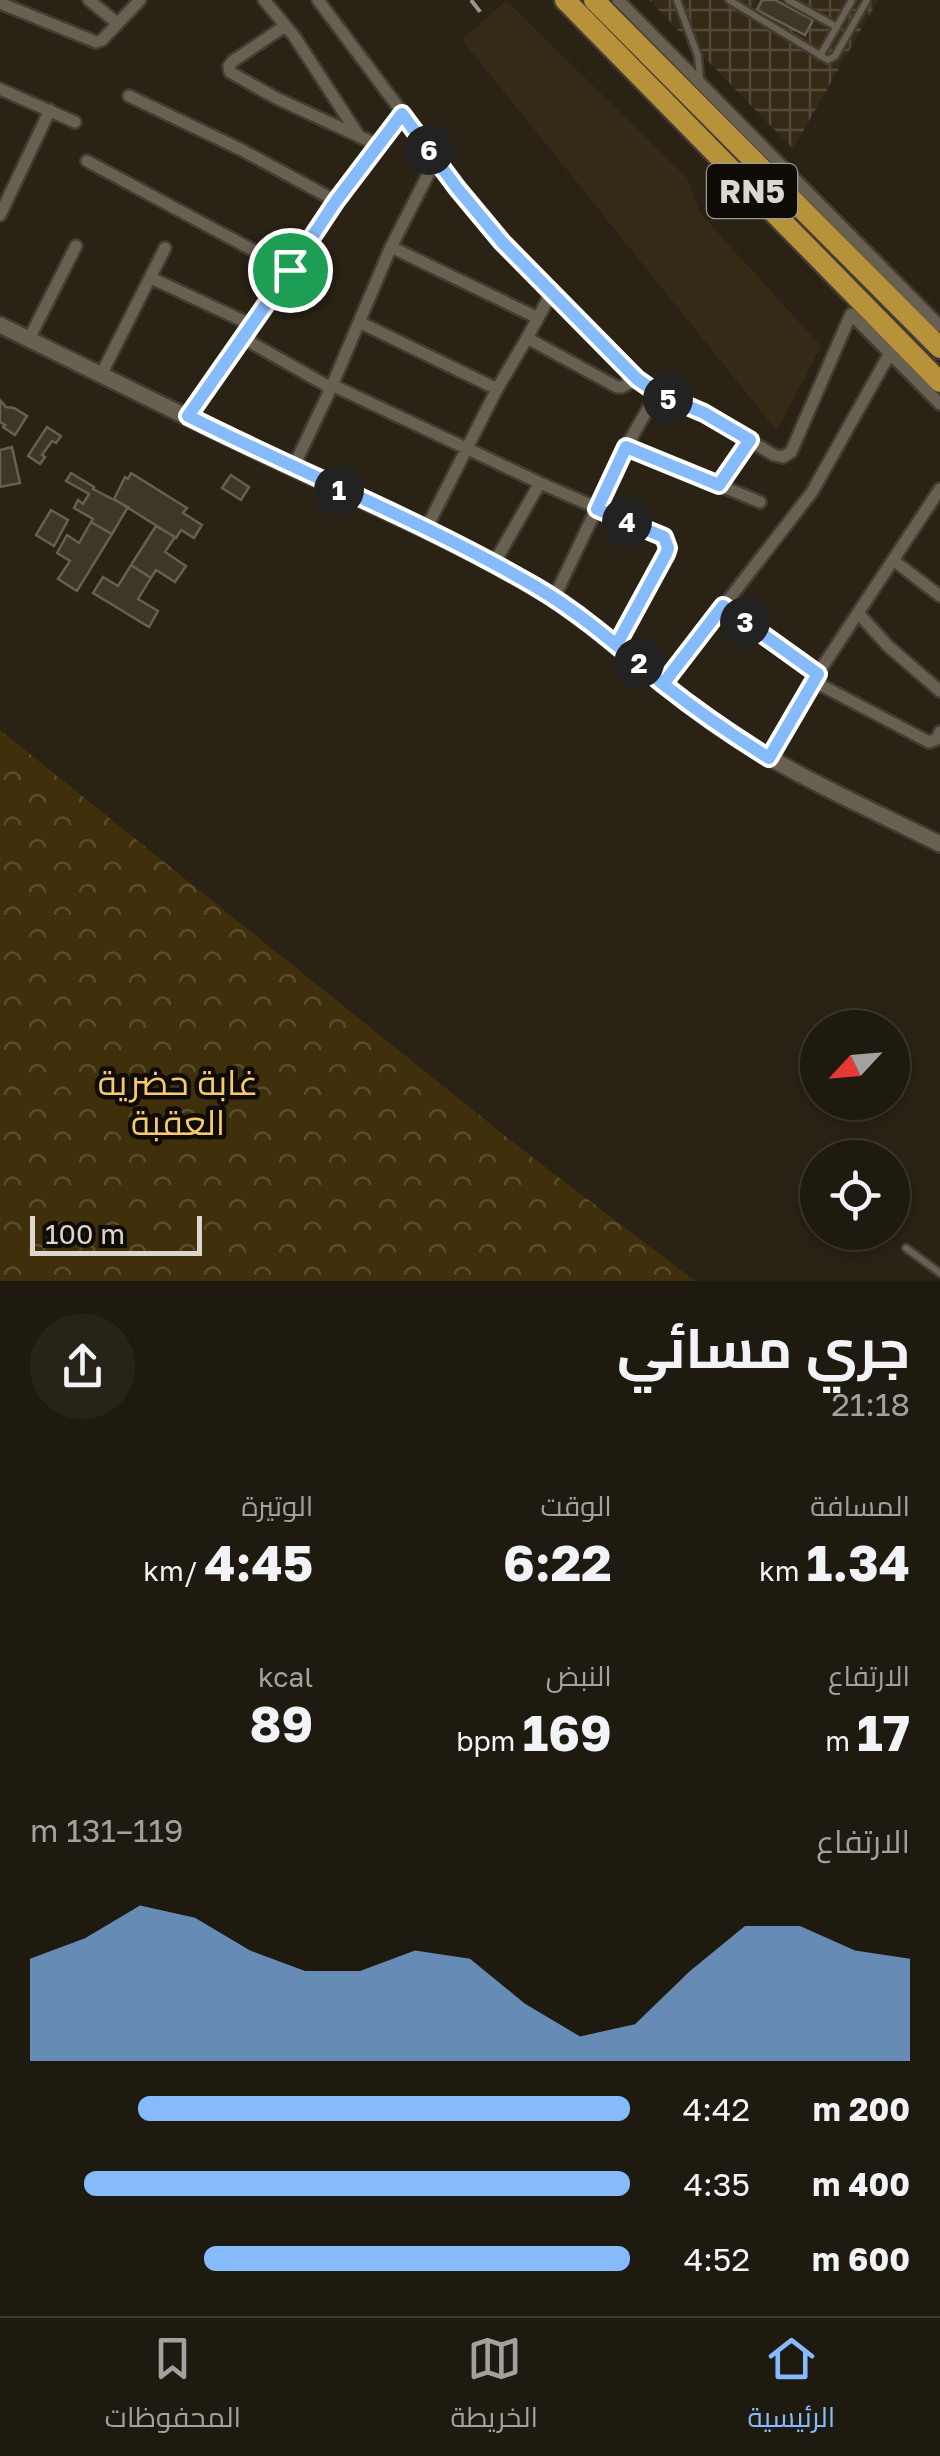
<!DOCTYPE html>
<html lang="ar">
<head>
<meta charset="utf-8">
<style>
  :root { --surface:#1f1a10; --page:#272319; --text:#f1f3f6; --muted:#a1a19f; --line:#3c3830; --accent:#85bbfb }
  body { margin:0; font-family:"Golos Text",Cairo,sans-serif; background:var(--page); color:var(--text); direction:rtl; height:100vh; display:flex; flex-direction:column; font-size:38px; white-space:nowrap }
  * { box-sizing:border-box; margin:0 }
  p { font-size:32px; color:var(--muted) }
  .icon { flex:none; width:55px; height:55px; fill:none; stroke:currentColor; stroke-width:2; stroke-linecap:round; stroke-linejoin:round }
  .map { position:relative; height:1281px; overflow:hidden; direction:ltr }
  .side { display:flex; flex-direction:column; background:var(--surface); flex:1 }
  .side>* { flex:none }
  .needle { width:65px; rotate:244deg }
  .fabs { position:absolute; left:800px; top:1010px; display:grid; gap:20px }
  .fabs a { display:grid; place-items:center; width:110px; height:110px; border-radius:50%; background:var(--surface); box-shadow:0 5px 15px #0003,0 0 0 2px var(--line); font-size:50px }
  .scale { position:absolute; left:30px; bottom:25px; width:172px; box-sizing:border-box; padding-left:10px; border:5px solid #dbd7ce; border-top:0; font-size:28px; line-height:35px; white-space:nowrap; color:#dbd7ce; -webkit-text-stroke:8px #0f0c07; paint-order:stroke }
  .pin { position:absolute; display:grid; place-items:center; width:85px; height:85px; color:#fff; margin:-42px; border:5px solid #fff; border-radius:50%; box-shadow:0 2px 10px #0007 }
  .km { position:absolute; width:50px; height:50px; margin:-25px; border-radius:50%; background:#222; color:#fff; font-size:28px; line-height:50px; text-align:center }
  .round { display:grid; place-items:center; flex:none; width:105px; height:105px; border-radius:52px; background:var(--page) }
  .overview { display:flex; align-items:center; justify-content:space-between; height:170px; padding:0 30px }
  h1 { font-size:55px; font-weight:700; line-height:75px }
  .metrics { display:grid; grid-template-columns:repeat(3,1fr); gap:15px; height:170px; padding:10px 30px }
  .metrics div { display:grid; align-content:center }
  .metrics b { font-size:50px; font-weight:700 }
  .metrics small { font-size:28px; font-weight:400 }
  .metrics p { font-size:28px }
  .chart { height:280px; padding:20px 30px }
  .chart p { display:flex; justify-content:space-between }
  .chart svg { width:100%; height:180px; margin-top:10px; fill:var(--accent); opacity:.7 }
  ul { padding:0 30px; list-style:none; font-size:32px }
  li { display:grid; grid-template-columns:160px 120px 1fr; align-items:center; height:75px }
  li i { height:25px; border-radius:12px; background:var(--accent) }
  .dock { display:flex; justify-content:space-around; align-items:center; height:140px; border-top:2px solid var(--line); background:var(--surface); font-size:28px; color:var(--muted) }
  .dock a { display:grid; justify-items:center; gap:5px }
  .dock .selected { color:var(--accent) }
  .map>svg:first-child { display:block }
  .built { fill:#342a16 }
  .industrial { fill:url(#industrial-grid) }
  .forest { fill:url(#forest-crowns) }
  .building { fill:#3e3729; stroke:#675f50; stroke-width:2.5 }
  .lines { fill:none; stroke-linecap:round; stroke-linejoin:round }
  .service-casing { stroke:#423c33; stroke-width:11 }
  .minor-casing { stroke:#423c33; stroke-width:16 }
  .tertiary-casing { stroke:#423c33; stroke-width:20 }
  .trunk-casing { stroke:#423c33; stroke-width:25 }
  .service { stroke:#686051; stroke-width:6 }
  .minor { stroke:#686051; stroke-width:11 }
  .tertiary { stroke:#686051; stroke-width:15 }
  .trunk { stroke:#b8923a; stroke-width:20 }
  .rail { stroke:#9c978c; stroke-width:4; stroke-dasharray:15 8; stroke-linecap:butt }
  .route-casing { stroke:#fff; stroke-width:20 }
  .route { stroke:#85bbfb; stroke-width:12 }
  .labels { text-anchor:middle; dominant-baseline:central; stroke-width:9; stroke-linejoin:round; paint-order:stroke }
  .shield { fill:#0f0c07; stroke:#9e9a92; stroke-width:2.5 }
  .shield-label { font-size:32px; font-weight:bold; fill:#dbd7ce }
  .park-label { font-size:35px; fill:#f7cb6d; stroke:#0f0c07 }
</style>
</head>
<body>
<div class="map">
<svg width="940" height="1281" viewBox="0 0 940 1281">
  <defs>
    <pattern id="industrial-grid" width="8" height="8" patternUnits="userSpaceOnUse" patternTransform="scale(2.5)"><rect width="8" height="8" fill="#342a16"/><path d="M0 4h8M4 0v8" fill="none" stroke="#514837"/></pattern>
    <pattern id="forest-crowns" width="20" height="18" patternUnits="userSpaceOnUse" patternTransform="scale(2.5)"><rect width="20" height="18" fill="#3f2f0a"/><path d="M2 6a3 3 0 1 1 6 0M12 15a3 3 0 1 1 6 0" fill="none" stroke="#5a4c2c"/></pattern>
  </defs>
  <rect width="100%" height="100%" fill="#292215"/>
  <!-- built -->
  <path class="built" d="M506 0 688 179 700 213 821 346 777 431 462 40Z"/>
  <!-- industrial -->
  <path class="industrial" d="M649 0H878L793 149Z"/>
  <!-- forest -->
  <path class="forest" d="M0 730 519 1147 695 1281H0Z"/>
  <!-- building -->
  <path class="building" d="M762 0H775L813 20 805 35 757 10Z
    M0 400 6 407 14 408 27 416 15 435 3 427 5 425 0 422Z
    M47 427 61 436 56 443 52 441 42 455 45 457 40 464 28 456Z
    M12 447 20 483 0 487V450Z
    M71 473 94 487 93 489 128 507 112 534 91 522 93 519 74 508 78 500 83 504 89 494 66 481Z
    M131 473 187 508 183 513 202 525 194 538 181 530 176 538 114 499 125 477 128 479Z
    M231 475 249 487 241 500 222 488Z
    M51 510 68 520 54 546 36 535Z
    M91 522 112 534 77 591 58 579 70 561 57 553 67 535 79 543Z
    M156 526 175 537 165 552 186 566 175 582 156 570 151 578 131 565Z
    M131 565 151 578 138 599 158 611 149 627 93 593 103 577 118 586Z"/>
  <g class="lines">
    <!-- service casing -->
    <g class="service-casing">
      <path id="service" d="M677 0 698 56 700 80
        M729 0 828 60 835 56 867 0
        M788 0 837 27
        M820 56 852 0
        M906 1248 940 1273"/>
    </g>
    <!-- minor casing -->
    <g class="minor-casing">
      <path id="minor" d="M89 0 117 23
        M264 0 294 36 359 136
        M318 0 479 215 527 267 647 387 667 398 703 413 774 455 783 457 791 452 851 314 940 404
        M618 0 940 326
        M0 3 96 42 102 40 140 0
        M285 26 233 61 229 66 230 72 276 98 378 145
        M0 89 75 122
        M129 96 240 149 336 201
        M87 161 290 270
        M0 215 50 110
        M391 247 538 318
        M151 278 252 325
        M552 292 527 338 617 387H622L637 379
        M359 322 497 389
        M243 338 331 388
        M29 339 76 246
        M101 375 165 248
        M332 385 540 483 664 537 668 548 667 554 617 644
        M188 416 336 201 402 115
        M626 447 760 502
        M293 468 331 388 391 247 436 159
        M719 485 750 440
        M426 529 497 389 527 338
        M893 560 940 596
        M493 565 540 483
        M554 598 626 447 657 393
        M723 606 818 674
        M858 613 888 646 940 691
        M813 681 929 742 937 739 940 732
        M663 684 812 492 890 353
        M769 758 813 681 940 489"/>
    </g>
    <!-- tertiary casing -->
    <g class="tertiary-casing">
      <path id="tertiary" d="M0 325C98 373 195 422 293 468 375 507 460 542 538 589 601 627 653 680 713 722 783 771 864 806 940 844"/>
    </g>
    <!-- trunk casing -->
    <g class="trunk-casing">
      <path id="trunk" d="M565 0 940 382
        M594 0 940 348"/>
    </g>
    <!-- service -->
    <use href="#service" class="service"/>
    <!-- minor -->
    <use href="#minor" class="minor"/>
    <!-- tertiary -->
    <use href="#tertiary" class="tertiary"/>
    <!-- trunk -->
    <use href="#trunk" class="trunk"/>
    <!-- rail -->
    <path class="rail" d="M471 0 481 13"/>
  </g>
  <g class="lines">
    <!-- route casing -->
    <g class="route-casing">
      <path id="route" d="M290 270 188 416C303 474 425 522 536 587 582 614 622 650 663 684 697 711 732 735 769 758L818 674 723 606 663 684 617 644 666 554 668 548 664 537 597 509 626 447 719 485 750 440 704 413 657 393 637 379 502 242 457 188 402 114 336 201 290 270"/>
    </g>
    <!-- route -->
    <use href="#route" class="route"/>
  </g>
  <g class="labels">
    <!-- shield labels -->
    <rect class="shield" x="707" y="164" width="90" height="54" rx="8"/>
    <g class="shield-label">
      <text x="752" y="191">RN5</text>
    </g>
    <!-- park labels -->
    <g class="park-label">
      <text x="178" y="1082">غابة حضرية<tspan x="178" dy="40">العقبة</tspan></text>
    </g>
  </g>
</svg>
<div class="fabs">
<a><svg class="needle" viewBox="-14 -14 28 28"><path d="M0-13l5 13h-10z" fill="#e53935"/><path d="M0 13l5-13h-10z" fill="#a1a19f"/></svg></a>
<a><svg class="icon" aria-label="locate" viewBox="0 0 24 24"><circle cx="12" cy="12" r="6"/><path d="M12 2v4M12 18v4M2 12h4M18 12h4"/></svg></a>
</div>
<div class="scale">100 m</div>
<div class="pin" style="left:290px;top:270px;background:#1e9e55"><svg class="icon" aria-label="arrive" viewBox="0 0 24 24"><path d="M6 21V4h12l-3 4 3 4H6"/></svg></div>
<b class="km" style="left:339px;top:490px">1</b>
<b class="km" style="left:639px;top:663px">2</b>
<b class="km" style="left:745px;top:622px">3</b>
<b class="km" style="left:627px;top:522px">4</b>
<b class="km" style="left:668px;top:399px">5</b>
<b class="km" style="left:429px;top:150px">6</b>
</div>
<section class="side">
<div class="overview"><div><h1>جري مسائي</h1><p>21:18</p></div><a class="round"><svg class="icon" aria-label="share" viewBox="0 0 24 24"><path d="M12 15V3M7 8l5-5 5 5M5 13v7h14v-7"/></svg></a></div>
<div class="metrics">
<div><p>المسافة</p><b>1.34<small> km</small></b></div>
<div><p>الوقت</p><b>6:22</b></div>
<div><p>الوتيرة</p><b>4:45<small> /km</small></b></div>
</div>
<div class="metrics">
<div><p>الارتفاع</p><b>17<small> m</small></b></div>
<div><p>النبض</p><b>169<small> bpm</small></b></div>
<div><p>kcal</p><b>89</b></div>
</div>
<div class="chart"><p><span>الارتفاع</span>119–131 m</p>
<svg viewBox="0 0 160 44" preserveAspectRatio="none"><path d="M0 44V19L10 14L20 6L30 9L40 17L50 22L60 22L70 17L80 19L90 30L100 38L110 35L120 22L130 11L140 11L150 17L160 19V44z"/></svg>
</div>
<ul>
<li><b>200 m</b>4:42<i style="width:82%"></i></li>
<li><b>400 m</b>4:35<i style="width:91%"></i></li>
<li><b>600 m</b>4:52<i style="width:71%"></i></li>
</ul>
</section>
<nav class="dock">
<a class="selected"><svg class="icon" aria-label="home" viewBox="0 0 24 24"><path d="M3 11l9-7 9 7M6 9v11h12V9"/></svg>الرئيسية</a>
<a><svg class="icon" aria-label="map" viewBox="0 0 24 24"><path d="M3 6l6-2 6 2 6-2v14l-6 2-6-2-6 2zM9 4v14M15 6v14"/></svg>الخريطة</a>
<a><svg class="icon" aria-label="saved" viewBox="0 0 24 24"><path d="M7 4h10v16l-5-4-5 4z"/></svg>المحفوظات</a>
</nav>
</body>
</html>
